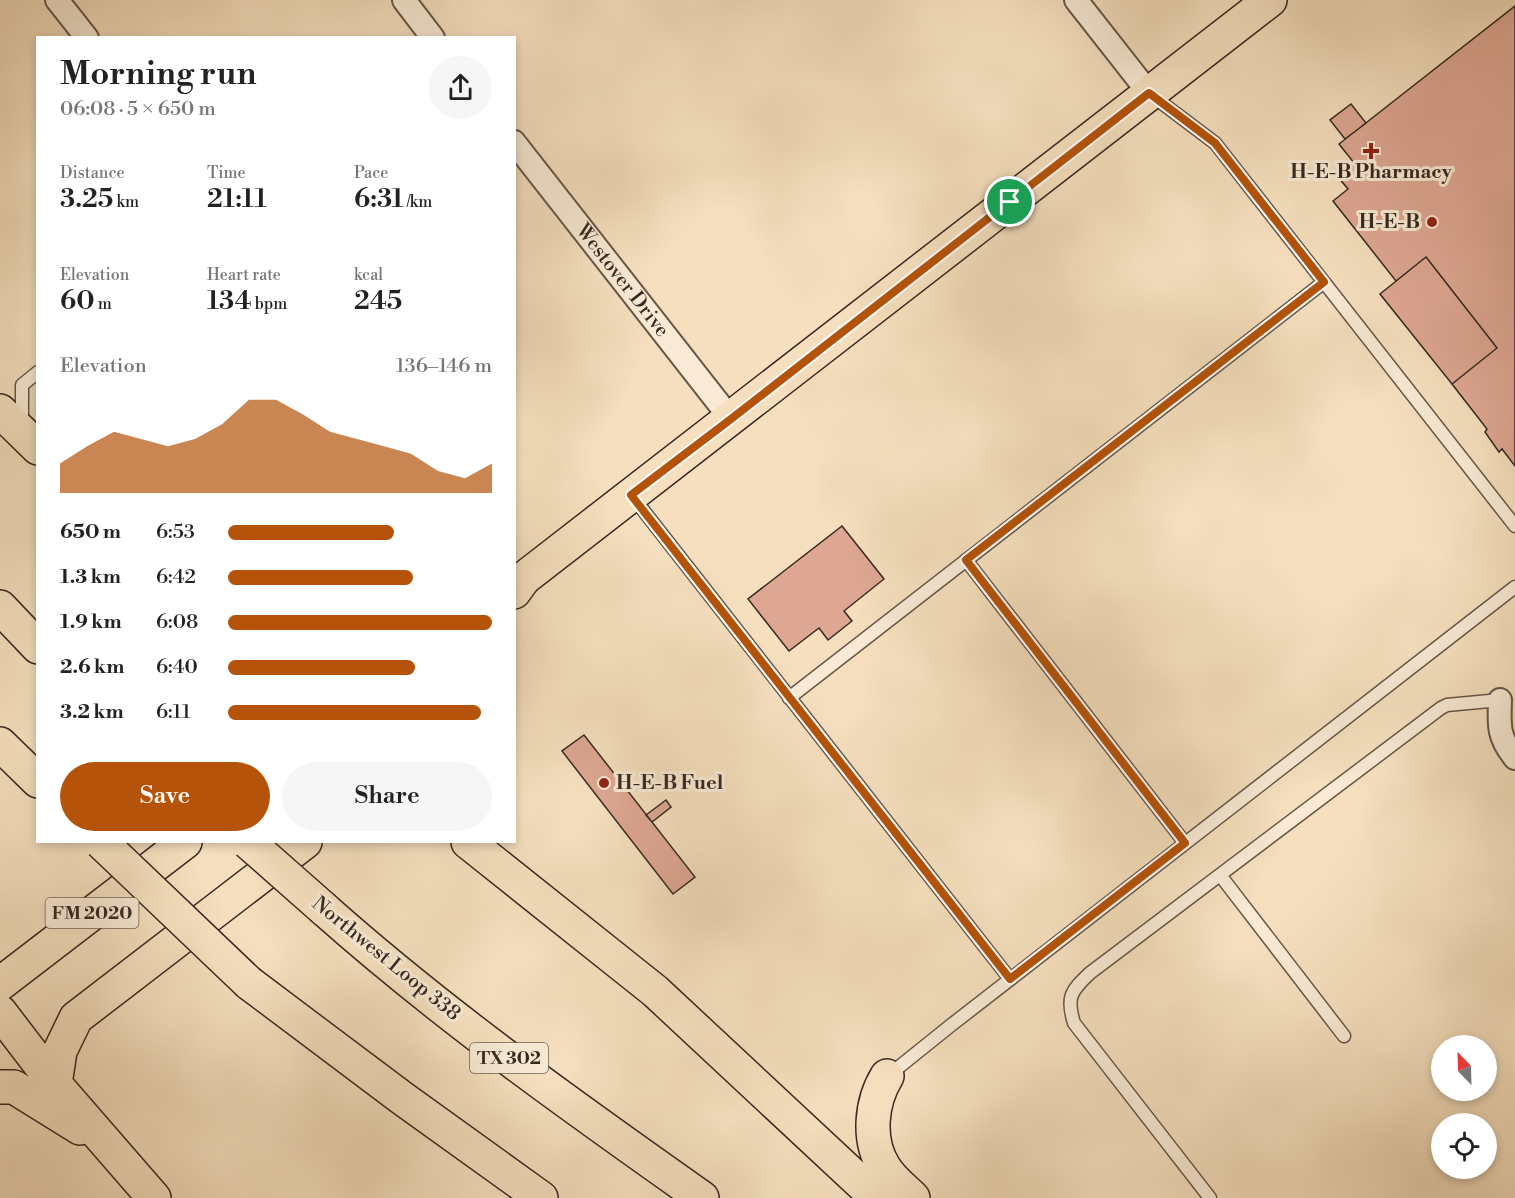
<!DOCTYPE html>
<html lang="en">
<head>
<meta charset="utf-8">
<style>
  :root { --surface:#fff; --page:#f6f6f6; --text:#222; --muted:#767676; --accent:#b45309 }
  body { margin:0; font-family:"Libre Bodoni",serif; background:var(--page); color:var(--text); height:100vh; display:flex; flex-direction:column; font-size:22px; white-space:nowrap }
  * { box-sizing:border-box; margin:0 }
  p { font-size:20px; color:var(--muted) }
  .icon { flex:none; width:33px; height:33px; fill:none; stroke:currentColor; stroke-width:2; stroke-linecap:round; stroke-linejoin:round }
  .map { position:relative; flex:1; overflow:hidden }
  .details { position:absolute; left:36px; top:36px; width:480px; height:807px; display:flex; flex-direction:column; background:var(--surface); border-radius:0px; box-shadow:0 3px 9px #0003 }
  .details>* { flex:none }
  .needle { width:39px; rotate:337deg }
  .buttons { position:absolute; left:1431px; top:1035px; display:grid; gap:12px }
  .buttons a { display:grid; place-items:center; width:66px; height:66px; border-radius:50%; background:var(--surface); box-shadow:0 3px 9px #0003; font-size:30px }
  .pin { position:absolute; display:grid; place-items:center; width:51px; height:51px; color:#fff; margin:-26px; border:3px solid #fff; border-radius:50%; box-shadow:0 2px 6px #0007 }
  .round { display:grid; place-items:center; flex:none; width:63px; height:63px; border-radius:32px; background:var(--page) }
  .head { display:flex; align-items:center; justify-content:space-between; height:102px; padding:0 24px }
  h1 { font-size:33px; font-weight:600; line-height:45px }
  .stats { display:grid; grid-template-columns:repeat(3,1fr); gap:9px; height:102px; padding:6px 24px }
  .stats div { display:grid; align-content:center }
  .stats b { font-size:26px; font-weight:600 }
  .stats small { font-size:16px; font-weight:400 }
  .stats p { font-size:16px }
  .chart { height:168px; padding:12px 24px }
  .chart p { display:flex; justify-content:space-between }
  .chart svg { width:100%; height:108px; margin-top:6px; fill:var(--accent); opacity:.7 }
  .cta { display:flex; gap:12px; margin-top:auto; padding:12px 24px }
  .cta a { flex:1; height:69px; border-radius:36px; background:var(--accent); color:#fff; font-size:24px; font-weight:600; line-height:69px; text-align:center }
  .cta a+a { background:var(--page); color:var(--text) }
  ul { padding:0 24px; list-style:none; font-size:20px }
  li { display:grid; grid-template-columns:96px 72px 1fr; align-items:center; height:45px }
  li i { height:15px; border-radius:8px; background:var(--accent) }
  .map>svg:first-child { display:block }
  .building { fill:#dea793; stroke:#372921; stroke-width:1.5 }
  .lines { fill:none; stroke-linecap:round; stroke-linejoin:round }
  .service-casing { stroke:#665648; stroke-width:15 }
  .minor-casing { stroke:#665648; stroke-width:26 }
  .primary-casing { stroke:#372921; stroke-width:36 }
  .trunk-casing { stroke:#372921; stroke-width:36 }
  .service { stroke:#f8ead5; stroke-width:12 }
  .minor { stroke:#f8ead5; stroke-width:22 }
  .primary { stroke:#f5dfbe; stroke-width:33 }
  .trunk { stroke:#f5dfbe; stroke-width:33 }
  .trunk-bridge-casing { stroke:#372921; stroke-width:36; stroke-linecap:butt }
  .trunk-bridge { stroke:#f5dfbe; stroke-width:33 }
  .route-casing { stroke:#fff; stroke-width:12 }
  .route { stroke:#b45309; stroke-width:8 }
  .poi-dot { fill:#8f2418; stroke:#f8ead5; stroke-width:2 }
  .labels { text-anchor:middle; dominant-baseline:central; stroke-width:6; stroke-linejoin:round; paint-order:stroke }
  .shield { fill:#f8ead5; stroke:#716357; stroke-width:1.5 }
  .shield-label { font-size:18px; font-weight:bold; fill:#372921 }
  .poi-label { font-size:20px; font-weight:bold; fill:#372921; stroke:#f8ead5 }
  .street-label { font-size:20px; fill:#372921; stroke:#f8ead5 }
</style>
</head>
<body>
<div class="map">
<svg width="1515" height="1198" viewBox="0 0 1515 1198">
  <rect width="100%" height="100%" fill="#f5dfbe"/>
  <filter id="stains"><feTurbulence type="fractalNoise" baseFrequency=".00333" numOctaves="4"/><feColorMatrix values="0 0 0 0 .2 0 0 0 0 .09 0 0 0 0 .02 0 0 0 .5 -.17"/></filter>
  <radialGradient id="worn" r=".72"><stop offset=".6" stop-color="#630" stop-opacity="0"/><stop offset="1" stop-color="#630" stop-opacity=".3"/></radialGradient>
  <!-- building -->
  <path class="building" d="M1515 6V466L1502 449 1499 452 1485 432 1487 429 1452 384 1497 348 1426 257 1396 281 1333 201 1348 189 1338 177 1355 164 1339 144Z
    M1351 104 1366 123 1345 139 1330 120Z
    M1426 257 1497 348 1452 384 1380 294Z
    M842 526 884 579 844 611 852 621 828 640 819 628 789 651 748 599Z
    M584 735 695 877 673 894 562 751Z
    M666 800 671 807 652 822 646 815Z"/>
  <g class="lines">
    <!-- service casing -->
    <g class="service-casing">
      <path id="service" d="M1150 94 1215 143 1515 526
        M22 424V385L38 372
        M632 496 1010 979
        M966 560 1185 843
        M789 698 1324 282
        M1220 875 1344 1036
        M889 1075 950 1026 1515 587
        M1210 1198 1074 1023C1066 997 1071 991 1090 973L1441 708 1447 705 1500 700"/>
    </g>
    <!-- minor casing -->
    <g class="minor-casing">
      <g id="minor">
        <path d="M57 0 87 38"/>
        <path d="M404 0 433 38"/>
        <path d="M1076 0 1149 93"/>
        <path id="s1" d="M514 142 731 419"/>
        <path d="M1500 700C1499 726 1498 737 1515 758"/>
      </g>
    </g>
    <!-- primary casing -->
    <g class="primary-casing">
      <path id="primary" d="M514 586 1270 0
        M0 984 185 842"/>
    </g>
    <!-- trunk casing -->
    <g class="trunk-casing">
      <path id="trunk" d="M0 411 38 448
        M514 592 522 581
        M0 607 38 647
        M0 744 38 781
        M468 842 655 991 877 1198
        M324 909C442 1014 573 1107 702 1198
        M249 983 402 1098 541 1198
        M0 1012 55 1084 154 1198
        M887 1076C871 1102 867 1140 884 1167 891 1179 903 1188 913 1198
        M55 1084 60 1051 76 1018 305 842
        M0 1087H14L80 1128"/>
    </g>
    <!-- service -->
    <use href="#service" class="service"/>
    <!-- minor -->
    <use href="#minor" class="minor"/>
    <!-- primary -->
    <use href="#primary" class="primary"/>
    <!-- trunk -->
    <use href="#trunk" class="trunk"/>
    <!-- trunk-bridge casing -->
    <g class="trunk-bridge-casing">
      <path id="trunk-bridge" d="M101 842 249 983
        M248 842 324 909"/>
    </g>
    <!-- trunk-bridge -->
    <use href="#trunk-bridge" class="trunk-bridge"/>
  </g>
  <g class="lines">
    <!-- route casing -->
    <g class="route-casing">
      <path id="route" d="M1149 93 1215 143 1324 282 966 560 1185 843 1010 979 631 495 731 419Z"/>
    </g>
    <!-- route -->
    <use href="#route" class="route"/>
  </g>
  <!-- markers -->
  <g class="poi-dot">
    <path d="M1368 142h6v6h6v6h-6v6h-6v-6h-6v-6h6z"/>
    <circle cx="1432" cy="222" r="6"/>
    <circle cx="604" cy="783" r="6"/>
  </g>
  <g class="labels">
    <!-- shield labels -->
    <g class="shield">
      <rect x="45.5" y="898" width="93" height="30" rx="4.5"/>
      <rect x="470" y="1043" width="78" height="30" rx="4.5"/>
    </g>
    <g class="shield-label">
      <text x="92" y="913">FM 2020</text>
      <text x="509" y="1058">TX 302</text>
    </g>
    <!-- poi labels -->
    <g class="poi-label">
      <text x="1371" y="172">H-E-B Pharmacy</text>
      <text x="1420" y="222" text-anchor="end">H-E-B</text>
      <text x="616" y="783" text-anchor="start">H-E-B Fuel</text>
    </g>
    <!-- street labels -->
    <g class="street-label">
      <text stroke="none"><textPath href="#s1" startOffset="176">Westover Drive</textPath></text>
      <text transform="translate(386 959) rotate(39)">Northwest Loop 338</text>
    </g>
  </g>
  <rect width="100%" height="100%" filter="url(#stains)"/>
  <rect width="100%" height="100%" fill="url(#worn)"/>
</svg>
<div class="buttons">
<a><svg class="needle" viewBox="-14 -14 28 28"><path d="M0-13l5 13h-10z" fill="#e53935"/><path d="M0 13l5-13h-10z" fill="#767676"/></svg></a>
<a><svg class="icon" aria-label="locate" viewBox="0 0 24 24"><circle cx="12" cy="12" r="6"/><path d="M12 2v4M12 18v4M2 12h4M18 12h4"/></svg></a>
</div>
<div class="pin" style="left:1010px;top:202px;background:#1e9e55"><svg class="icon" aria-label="arrive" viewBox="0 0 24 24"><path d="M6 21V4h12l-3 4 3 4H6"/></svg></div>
<section class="details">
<div class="head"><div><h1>Morning run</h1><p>06:08 · 5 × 650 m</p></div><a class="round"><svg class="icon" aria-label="share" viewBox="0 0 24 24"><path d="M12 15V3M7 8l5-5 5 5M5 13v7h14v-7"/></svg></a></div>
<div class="stats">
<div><p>Distance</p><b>3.25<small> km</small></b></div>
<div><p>Time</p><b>21:11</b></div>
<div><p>Pace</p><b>6:31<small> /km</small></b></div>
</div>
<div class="stats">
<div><p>Elevation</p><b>60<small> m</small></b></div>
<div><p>Heart rate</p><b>134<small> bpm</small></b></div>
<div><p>kcal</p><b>245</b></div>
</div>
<div class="chart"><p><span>Elevation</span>136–146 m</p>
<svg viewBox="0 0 160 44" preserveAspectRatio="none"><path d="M0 44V32L10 25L20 19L30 22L40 25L50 22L60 16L70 6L80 6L90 12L100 19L110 22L120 25L130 28L140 35L150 38L160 32V44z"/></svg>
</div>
<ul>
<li><b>650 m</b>6:53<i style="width:63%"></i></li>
<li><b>1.3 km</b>6:42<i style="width:70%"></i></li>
<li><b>1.9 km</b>6:08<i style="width:100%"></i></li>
<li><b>2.6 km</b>6:40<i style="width:71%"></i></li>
<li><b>3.2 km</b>6:11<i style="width:96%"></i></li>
</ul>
<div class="cta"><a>Save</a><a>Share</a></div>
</section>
</div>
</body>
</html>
